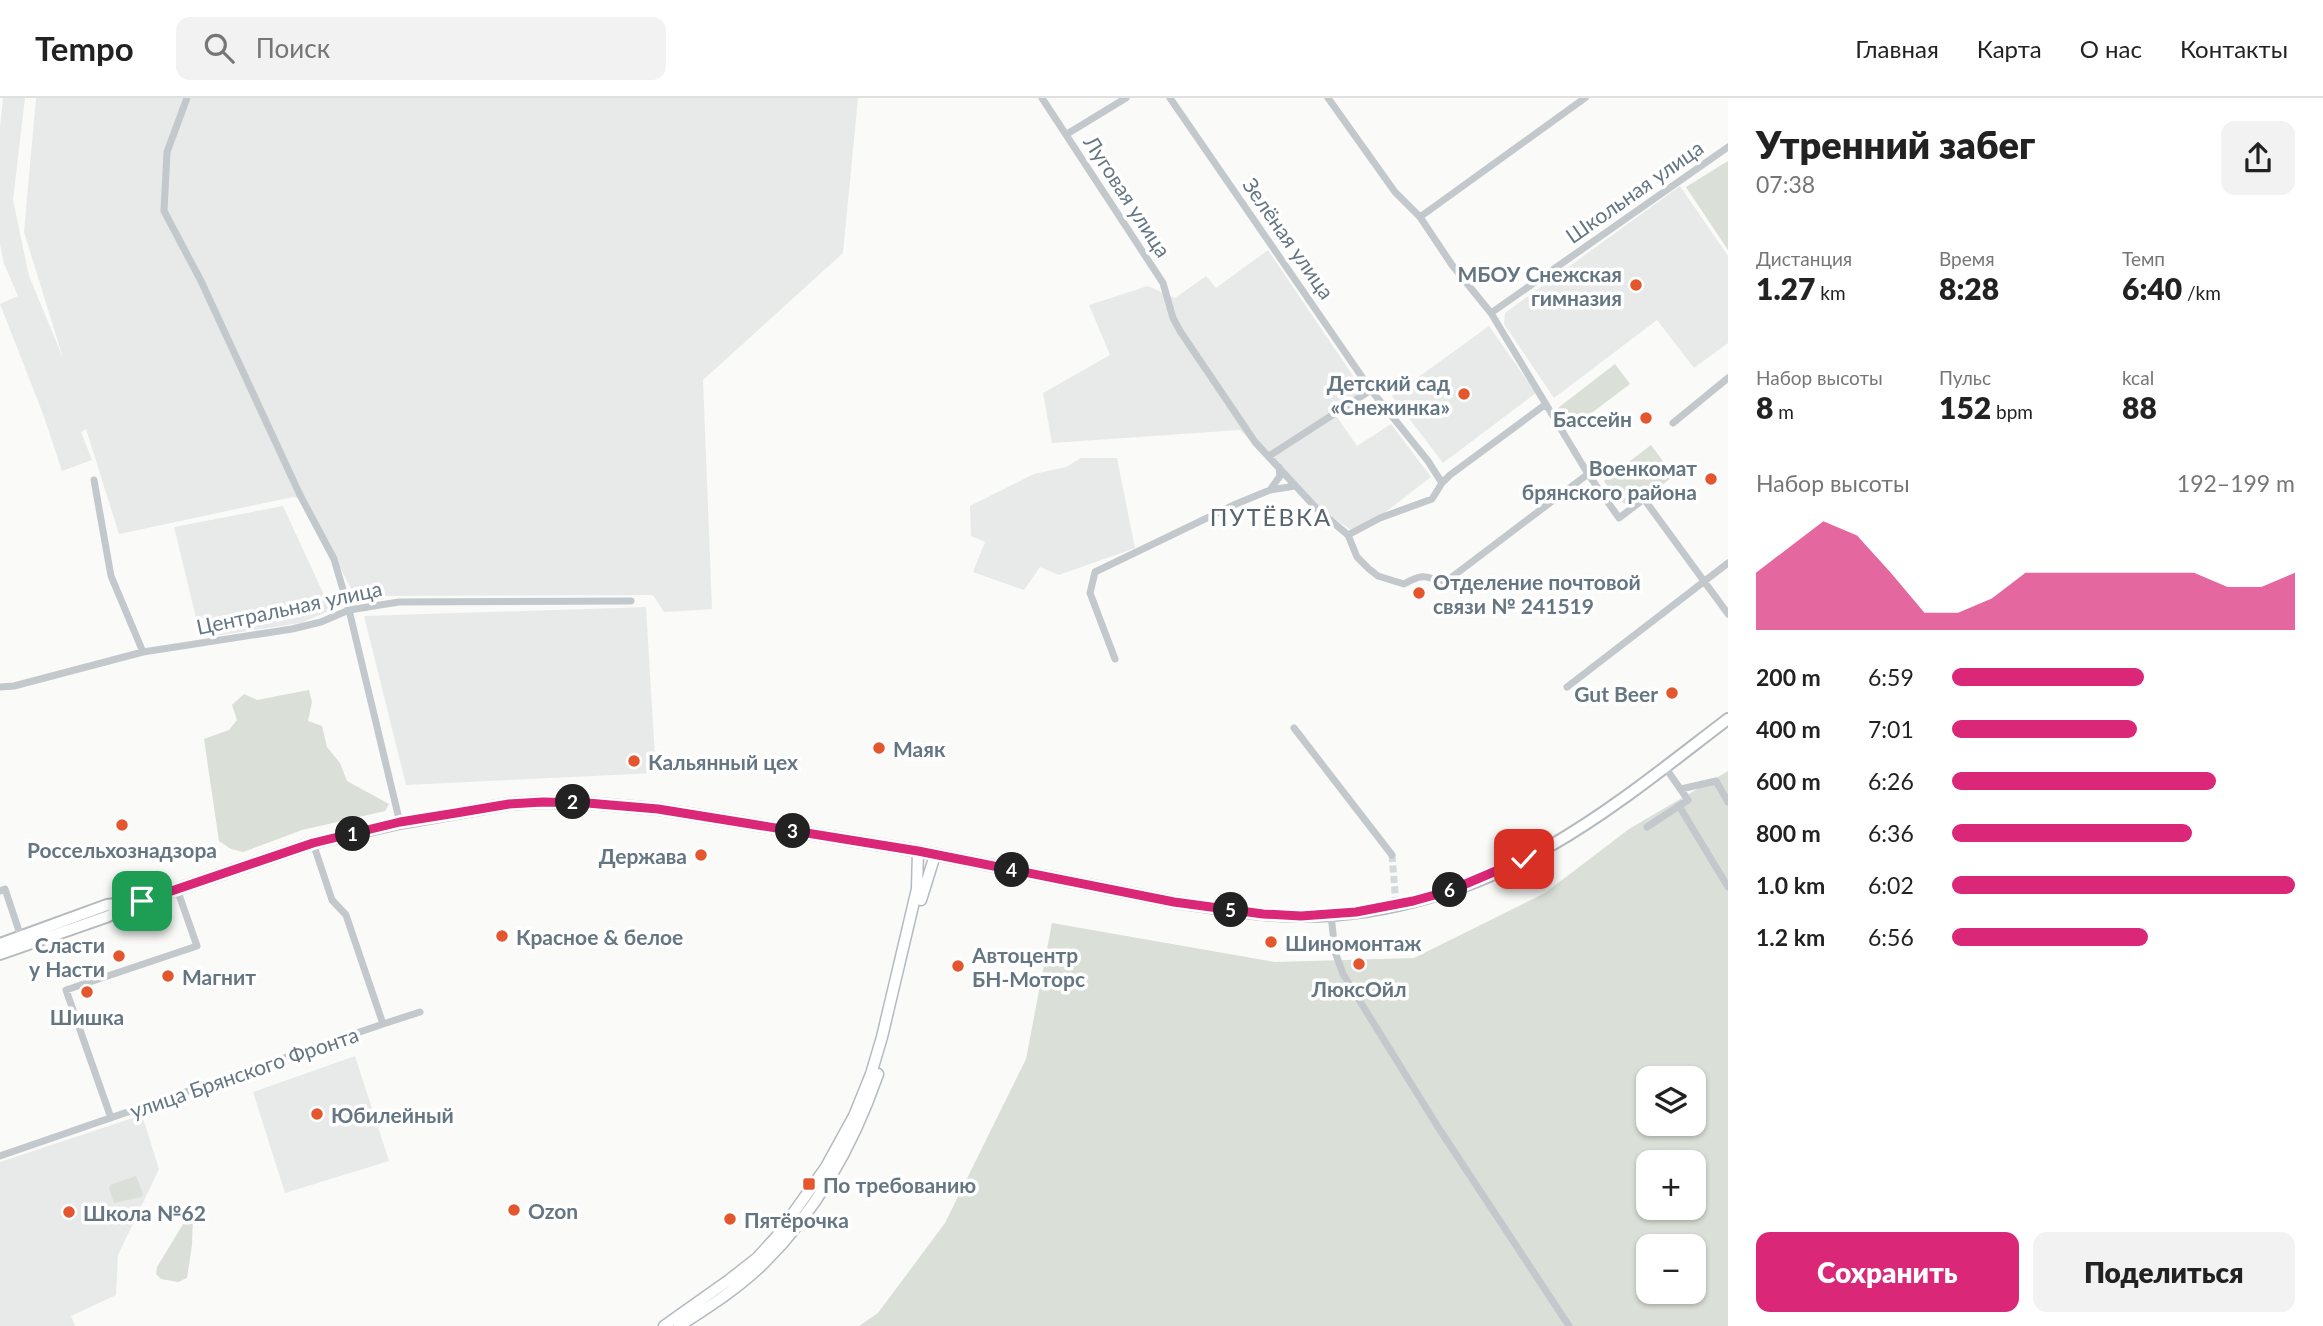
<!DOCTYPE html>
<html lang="ru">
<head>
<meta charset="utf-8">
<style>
  :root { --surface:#fff; --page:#f2f2f2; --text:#222; --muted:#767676; --line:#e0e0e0; --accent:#db2777 }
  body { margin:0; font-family:Lato,sans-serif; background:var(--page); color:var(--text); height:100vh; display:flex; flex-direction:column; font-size:26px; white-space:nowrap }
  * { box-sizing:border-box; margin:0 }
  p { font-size:23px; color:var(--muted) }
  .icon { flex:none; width:38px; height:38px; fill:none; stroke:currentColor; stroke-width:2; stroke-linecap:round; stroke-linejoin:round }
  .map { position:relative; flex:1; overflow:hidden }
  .side { display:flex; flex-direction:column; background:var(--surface); width:595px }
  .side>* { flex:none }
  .tools { position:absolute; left:1636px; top:968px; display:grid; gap:14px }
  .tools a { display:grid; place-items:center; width:70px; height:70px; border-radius:14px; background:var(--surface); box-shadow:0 2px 5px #0004; font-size:35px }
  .pin { position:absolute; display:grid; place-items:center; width:60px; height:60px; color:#fff; margin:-30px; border-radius:14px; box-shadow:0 4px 10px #0006 }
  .km { position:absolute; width:35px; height:35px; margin:-18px; border-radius:50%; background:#222; color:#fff; font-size:19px; line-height:35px; text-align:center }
  .round { display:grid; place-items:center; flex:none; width:74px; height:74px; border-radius:14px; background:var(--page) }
  .summary { display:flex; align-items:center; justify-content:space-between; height:119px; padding:0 28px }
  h1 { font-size:38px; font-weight:800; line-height:52px }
  .stats { display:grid; grid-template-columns:repeat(3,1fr); gap:10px; height:119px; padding:7px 28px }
  .stats div { display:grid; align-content:center }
  .stats b { font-size:30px; font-weight:800 }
  .stats small { font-size:19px; font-weight:400 }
  .stats p { font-size:19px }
  .chart { height:196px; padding:14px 28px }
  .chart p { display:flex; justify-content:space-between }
  .chart svg { width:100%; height:126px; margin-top:7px; fill:var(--accent); opacity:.7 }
  .button { display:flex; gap:14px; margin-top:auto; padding:14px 28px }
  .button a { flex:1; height:80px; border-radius:14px; background:var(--accent); color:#fff; font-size:28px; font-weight:800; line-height:80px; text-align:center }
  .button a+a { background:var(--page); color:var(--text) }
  ul { padding:0 28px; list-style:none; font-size:23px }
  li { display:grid; grid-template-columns:112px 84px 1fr; align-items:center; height:52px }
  li i { height:18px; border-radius:9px; background:var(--accent) }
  header { display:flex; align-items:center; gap:42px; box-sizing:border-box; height:98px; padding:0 35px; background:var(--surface); border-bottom:2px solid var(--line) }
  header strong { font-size:33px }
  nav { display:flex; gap:38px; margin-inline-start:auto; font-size:24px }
  .search { width:490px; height:63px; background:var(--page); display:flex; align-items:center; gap:18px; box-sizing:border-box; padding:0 24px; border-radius:14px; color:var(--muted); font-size:26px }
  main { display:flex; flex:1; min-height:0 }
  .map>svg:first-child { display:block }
  .built { fill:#e8e9e9 }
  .green { fill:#dadfd7; fill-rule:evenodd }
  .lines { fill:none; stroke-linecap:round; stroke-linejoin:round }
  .minor-tunnel { stroke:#d5d9db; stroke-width:7; stroke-dasharray:7 3.5; stroke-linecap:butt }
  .secondary-casing { stroke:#b3babf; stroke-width:13 }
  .primary-casing { stroke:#b5babe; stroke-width:14 }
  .minor { stroke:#c3c8cc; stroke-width:7 }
  .secondary { stroke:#fff; stroke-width:10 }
  .primary { stroke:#fff; stroke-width:10 }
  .route-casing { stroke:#fff; stroke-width:14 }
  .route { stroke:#db2777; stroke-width:9 }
  .poi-dot { fill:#e4572e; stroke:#fff; stroke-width:2.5 }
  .labels { text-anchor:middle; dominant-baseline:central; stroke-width:7; stroke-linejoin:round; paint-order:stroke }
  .street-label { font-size:21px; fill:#657683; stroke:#fff }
  .poi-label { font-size:21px; font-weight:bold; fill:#657683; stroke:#fff; text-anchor:start }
  .quarter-label { font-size:24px; letter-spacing:2px; fill:#57646e; stroke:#fff }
</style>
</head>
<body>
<header>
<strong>Tempo</strong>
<div class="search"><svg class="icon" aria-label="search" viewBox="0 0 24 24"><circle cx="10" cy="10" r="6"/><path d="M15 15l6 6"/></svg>Поиск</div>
<nav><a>Главная</a><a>Карта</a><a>О нас</a><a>Контакты</a></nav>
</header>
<main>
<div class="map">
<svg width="1728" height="1228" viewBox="0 0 1728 1228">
  <rect width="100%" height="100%" fill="#fafaf8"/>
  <!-- built -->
  <path class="built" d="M3 0H25L13 102 29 178 63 260 24 134 36 0H858L843 155 703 282 712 511 664 514 653 497 355 498 304 401 293 399 119 436 86 331 81 334 92 362 62 373 43 316 0 206 18 198 4 166 0 146V29Z
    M1680 88 1728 158V245L1694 270 1657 222 1554 300 1504 226 1505 215Z
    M1268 152 1364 294 1335 316 1357 348 1391 326 1431 379 1357 436 1323 413 1240 332 1052 345 1043 295 1110 257 1089 207 1148 188 1175 200 1206 178 1216 190Z
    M1489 228 1536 295 1443 365 1392 298Z
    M1081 360H1117L1135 450 1059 477 1040 469 1024 492 973 474 985 444 971 438 970 408 1034 376 1066 369Z
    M283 408 331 512 301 525 201 540 174 429Z
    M646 509 656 675 406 687 364 518Z
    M355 958 389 1063 285 1095 253 994Z
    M142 1017 159 1071 118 1157 116 1197 71 1218 75 1228H0V1064Z"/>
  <!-- green -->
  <path class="green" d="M1728 63V152L1686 89Z
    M1615 266 1630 286 1573 329 1558 310Z
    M1651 347 1674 378 1633 408C1618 406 1612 394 1604 383Z
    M309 592 312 604 308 623 322 628 327 649 340 665 347 683 389 706 385 713 302 732 243 754 231 751 219 743 204 641 229 632 237 622 232 607 244 596 257 602Z
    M1728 673V1228H859L878 1215 945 1125 1026 961 1052 825 1275 864 1414 860 1545 795 1629 731ZM1648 980H1694V1026H1648ZM1648 1064H1694V1110H1648ZM1648 1148H1694V1194H1648Z
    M136 1078 143 1096 141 1099 114 1105 109 1090 110 1087Z
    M193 1116 192 1147 187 1180 178 1184 161 1181 156 1176 157 1169 188 1118Z"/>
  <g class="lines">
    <!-- minor-tunnel -->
    <path class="minor-tunnel" d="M1392 757 1396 807"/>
    <!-- secondary casing -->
    <g class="secondary-casing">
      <path id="secondary" d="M921 802 935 757
        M664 1228 729 1182 757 1160 777 1138 826 1069 854 1018 871 976 882 939 917 791 918 753
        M679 1228C709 1209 740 1189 765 1164 817 1112 854 1045 878 976"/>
    </g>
    <!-- primary casing -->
    <g class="primary-casing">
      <path id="primary" d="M0 846 107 807 132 804
        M0 856 106 819 142 803 313 745 400 725 509 706 543 704 587 705 658 711 918 753 1174 804C1216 810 1258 818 1301 818 1386 819 1477 790 1550 748 1613 712 1670 665 1728 621"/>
    </g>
    <!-- minor -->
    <path class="minor" d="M187 0 167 54 164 113 201 183 300 397 334 461 349 512 400 725
      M1042 0 1163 185 1173 220 1180 233 1255 344 1316 410 1348 437 1357 459 1369 471 1378 478 1404 486C1418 478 1426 475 1440 485L1448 482 1588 376
      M1170 0 1371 292 1428 363 1442 385
      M1328 0 1395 94 1420 119 1452 167 1491 215 1588 376 1619 420 1644 401 1728 516
      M1067 36 1126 0
      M1420 119 1585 0
      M1491 215 1728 49
      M1673 325 1728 280
      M1269 358 1371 292
      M94 382 111 478 143 554
      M1270 392 1280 378 1279 369
      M1348 437 1380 420 1432 401 1442 385 1450 377 1546 306
      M1115 561 1090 495 1095 474 1236 406 1270 392 1295 388
      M0 589 14 588 143 554 292 531 321 524 349 512 399 504 631 503
      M1567 589 1728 465
      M1294 630 1392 757
      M1681 691 1716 683 1728 704
      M1679 708 1728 789
      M1647 729 1688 702 1665 669
      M0 793 5 791 22 842
      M1331 817 1335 854 1343 876 1438 1029 1569 1228
      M383 926 420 914
      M111 1020 66 892 197 848 177 791
      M0 1058 383 926 346 817 332 802 313 745"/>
    <!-- secondary -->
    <use href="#secondary" class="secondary"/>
    <!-- primary -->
    <use href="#primary" class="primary"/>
  </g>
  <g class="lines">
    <!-- route casing -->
    <g class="route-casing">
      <path id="route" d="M142 803 313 745 400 724 456 715 509 706 543 704 587 705 658 711 918 753 1174 804 1263 816 1301 818 1356 814 1413 803 1449 793 1524 761"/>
    </g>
    <!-- route -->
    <use href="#route" class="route"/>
  </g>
  <!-- markers -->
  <g class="poi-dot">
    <circle cx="1636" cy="187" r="7"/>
    <circle cx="1464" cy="296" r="7"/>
    <circle cx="1646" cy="320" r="7"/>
    <circle cx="1711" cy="381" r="7"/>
    <circle cx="1419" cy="495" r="7"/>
    <circle cx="1672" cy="595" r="7"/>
    <circle cx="879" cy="650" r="7"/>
    <circle cx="634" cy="663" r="7"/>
    <circle cx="122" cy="727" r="7"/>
    <circle cx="701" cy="757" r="7"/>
    <circle cx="502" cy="838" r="7"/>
    <circle cx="1271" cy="844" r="7"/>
    <circle cx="119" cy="858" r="7"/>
    <circle cx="1359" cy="866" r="7"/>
    <circle cx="958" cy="868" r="7"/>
    <circle cx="168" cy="878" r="7"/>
    <circle cx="87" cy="894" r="7"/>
    <circle cx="317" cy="1016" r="7"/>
    <rect x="802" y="1079" width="14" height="14" rx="3.5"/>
    <circle cx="514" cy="1112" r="7"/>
    <circle cx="69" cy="1114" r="7"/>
    <circle cx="730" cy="1121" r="7"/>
  </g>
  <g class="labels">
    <!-- street labels -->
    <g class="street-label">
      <text transform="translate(1634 93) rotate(-35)">Школьная улица</text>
      <text transform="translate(1128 98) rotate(57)">Луговая улица</text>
      <text transform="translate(1289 140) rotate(55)">Зелёная улица</text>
      <text transform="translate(289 509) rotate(-12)">Центральная улица</text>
      <text transform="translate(244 974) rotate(-19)">улица Брянского Фронта</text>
    </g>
    <!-- poi labels -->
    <g class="poi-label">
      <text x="1622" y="175" text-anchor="end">МБОУ Снежская<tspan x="1622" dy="24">гимназия</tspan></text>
      <text x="1450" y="284" text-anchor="end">Детский сад<tspan x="1450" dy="24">«Снежинка»</tspan></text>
      <text x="1632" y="320" text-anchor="end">Бассейн</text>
      <text x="1697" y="369" text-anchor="end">Военкомат<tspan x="1697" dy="24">брянского района</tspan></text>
      <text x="1433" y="483">Отделение почтовой<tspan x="1433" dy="24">связи № 241519</tspan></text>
      <text x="1658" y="595" text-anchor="end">Gut Beer</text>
      <text x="893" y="650">Маяк</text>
      <text x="648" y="663">Кальянный цех</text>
      <text x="122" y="751" text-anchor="middle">Россельхознадзора</text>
      <text x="687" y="757" text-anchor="end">Держава</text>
      <text x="516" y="838">Красное &amp; белое</text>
      <text x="1285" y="844">Шиномонтаж</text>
      <text x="105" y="846" text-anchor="end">Сласти<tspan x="105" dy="24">у Насти</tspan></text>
      <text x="972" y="856">Автоцентр<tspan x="972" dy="24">БН-Моторс</tspan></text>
      <text x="182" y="878">Магнит</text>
      <text x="1359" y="890" text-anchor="middle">ЛюксОйл</text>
      <text x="87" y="918" text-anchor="middle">Шишка</text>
      <text x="331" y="1016">Юбилейный</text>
      <text x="823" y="1086">По требованию</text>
      <text x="528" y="1112">Ozon</text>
      <text x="83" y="1114">Школа №62</text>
      <text x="744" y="1121">Пятёрочка</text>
    </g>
    <!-- quarter labels -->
    <g class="quarter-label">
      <text x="1271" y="418">ПУТЁВКА</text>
    </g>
  </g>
</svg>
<div class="tools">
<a><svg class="icon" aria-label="layers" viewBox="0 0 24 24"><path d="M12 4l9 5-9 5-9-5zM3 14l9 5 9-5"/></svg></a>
<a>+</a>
<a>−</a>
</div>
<div class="pin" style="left:142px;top:803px;background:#1e9e55"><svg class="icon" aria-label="arrive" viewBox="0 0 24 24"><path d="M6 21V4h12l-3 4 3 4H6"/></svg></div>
<div class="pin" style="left:1524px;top:761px;background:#d93025"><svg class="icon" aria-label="check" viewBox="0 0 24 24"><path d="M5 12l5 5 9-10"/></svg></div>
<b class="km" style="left:353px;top:736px">1</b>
<b class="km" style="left:573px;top:704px">2</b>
<b class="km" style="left:793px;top:733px">3</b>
<b class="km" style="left:1012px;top:772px">4</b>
<b class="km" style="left:1231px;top:812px">5</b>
<b class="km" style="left:1450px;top:792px">6</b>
</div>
<section class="side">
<div class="summary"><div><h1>Утренний забег</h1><p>07:38</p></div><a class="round"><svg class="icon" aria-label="share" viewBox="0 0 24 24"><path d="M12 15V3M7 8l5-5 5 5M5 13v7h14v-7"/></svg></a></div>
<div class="stats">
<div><p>Дистанция</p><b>1.27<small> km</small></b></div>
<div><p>Время</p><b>8:28</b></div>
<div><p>Темп</p><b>6:40<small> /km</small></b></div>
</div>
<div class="stats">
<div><p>Набор высоты</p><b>8<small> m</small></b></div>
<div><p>Пульс</p><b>152<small> bpm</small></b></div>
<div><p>kcal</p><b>88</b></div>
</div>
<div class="chart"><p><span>Набор высоты</span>192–199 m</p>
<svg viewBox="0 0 160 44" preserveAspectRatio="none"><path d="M0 44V24L10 15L20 6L30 11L40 24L50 38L60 38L70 33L80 24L90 24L100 24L110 24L120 24L130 24L140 29L150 29L160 24V44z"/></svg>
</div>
<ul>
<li><b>200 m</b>6:59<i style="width:56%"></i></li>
<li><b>400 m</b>7:01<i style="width:54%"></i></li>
<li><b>600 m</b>6:26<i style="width:77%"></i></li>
<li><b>800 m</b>6:36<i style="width:70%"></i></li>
<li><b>1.0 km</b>6:02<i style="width:100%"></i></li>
<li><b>1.2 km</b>6:56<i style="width:57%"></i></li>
</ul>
<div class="button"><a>Сохранить</a><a>Поделиться</a></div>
</section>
</main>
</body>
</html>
